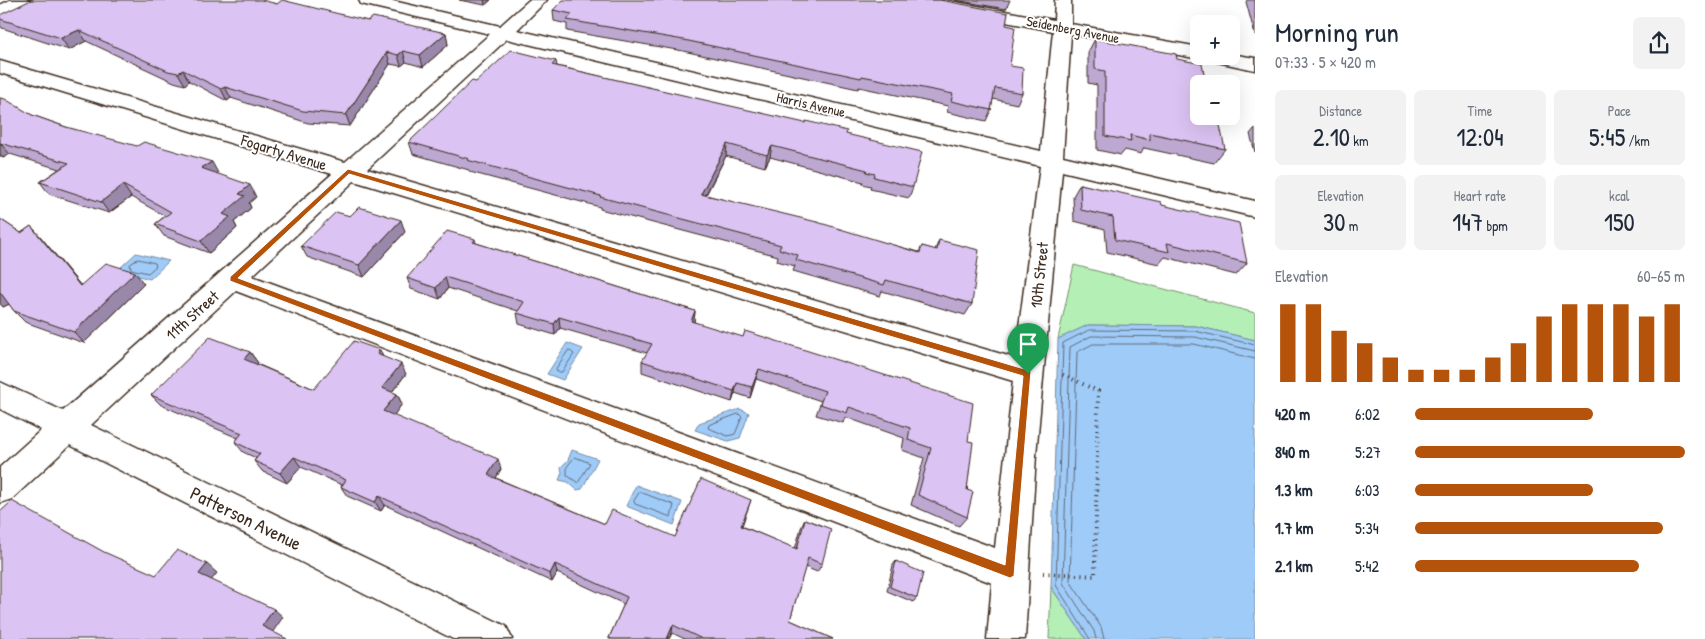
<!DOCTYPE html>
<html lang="en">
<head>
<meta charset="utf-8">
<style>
  :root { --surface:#fff; --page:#f2f2f3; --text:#1f2937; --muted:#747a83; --accent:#b45309 }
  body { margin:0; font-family:"Patrick Hand",sans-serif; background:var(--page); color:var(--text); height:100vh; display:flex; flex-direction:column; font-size:19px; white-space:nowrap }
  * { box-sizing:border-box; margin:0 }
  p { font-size:16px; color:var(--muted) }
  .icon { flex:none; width:28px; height:28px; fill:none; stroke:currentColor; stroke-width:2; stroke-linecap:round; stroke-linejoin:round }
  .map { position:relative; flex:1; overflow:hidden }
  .sheet { display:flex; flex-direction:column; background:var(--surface); width:450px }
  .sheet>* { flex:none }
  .tools { position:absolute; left:1190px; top:15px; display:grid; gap:10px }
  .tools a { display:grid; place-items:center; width:50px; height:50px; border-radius:8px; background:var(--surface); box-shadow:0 5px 20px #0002; font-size:25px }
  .pin { position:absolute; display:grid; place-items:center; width:42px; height:42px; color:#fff; margin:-51px -21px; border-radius:50% 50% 50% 0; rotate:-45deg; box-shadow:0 0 5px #0007 }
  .pin .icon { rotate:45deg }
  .round { display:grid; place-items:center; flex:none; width:52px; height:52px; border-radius:8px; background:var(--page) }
  .overview { display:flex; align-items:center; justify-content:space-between; height:85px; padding:0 20px }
  h1 { font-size:28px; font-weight:600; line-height:38px }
  .metrics { display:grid; grid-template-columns:repeat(3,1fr); gap:8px; height:85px; padding:5px 20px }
  .metrics div { display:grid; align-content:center; border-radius:8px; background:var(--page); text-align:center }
  .metrics b { font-size:25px; font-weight:600 }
  .metrics small { font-size:14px; font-weight:400 }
  .metrics p { font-size:14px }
  .chart { height:140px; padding:10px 20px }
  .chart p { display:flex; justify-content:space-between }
  .chart svg { width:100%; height:90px; margin-top:5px; stroke:var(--accent); stroke-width:6 }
  ul { padding:0 20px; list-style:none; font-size:16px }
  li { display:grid; grid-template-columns:80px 60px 1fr; align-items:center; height:38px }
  li i { height:12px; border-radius:6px; background:var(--accent) }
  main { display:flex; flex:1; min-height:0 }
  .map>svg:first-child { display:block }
  .green { fill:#b4f0b6; stroke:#788d6a }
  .water { fill:#9fcbf9; stroke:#778ba1 }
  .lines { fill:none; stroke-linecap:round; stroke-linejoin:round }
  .shore { stroke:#636a76; stroke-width:1 }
  .minor-casing { stroke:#3b2a1e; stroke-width:3 }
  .path { stroke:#3b2a1e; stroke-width:4; stroke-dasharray:1 4.5; stroke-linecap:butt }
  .minor { fill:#fff; fill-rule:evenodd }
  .wall { fill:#bca8d1; stroke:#3b2a1e }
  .shaded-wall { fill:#98a; stroke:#3b2a1e }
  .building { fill:#dbc3f3; stroke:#3b2a1e }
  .route { fill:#b45309; stroke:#fff; fill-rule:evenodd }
  .labels { text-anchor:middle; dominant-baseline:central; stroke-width:4; stroke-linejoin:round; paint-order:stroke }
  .far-street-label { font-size:14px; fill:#3b2a1e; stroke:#fff }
  .street-label { font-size:16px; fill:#3b2a1e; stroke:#fff }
  .near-street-label { font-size:19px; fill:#3b2a1e; stroke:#fff }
</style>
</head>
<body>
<main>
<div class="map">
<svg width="1255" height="639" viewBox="0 0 1255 639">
  <rect width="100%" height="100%" fill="#fff"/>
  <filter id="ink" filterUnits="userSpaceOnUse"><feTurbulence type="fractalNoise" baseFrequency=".02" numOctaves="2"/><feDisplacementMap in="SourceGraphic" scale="10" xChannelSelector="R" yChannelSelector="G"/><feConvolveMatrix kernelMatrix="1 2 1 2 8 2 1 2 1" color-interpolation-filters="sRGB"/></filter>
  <g filter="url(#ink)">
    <!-- green -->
    <path class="green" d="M1074 265 1255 313V340L1196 326 1088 325 1058 339Z
      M1051 587 1086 639H1049Z"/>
    <!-- water -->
    <path class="water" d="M136 253 169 261 150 279 124 272 121 267Z
      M1088 325 1196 326 1255 340V639H1086L1051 587 1058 339Z
      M567 343 583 349 563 380 547 374Z
      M740 409 749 413 740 438 728 441 695 430 699 423Z
      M572 450 598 459 582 489 577 490 568 482 559 480 562 473 561 467 568 460Z
      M636 485 682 502 674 525 626 506Z"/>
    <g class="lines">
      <!-- shore -->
      <path class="shore" d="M138 259 155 263 156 266 148 273 131 269 130 265Z
        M569 350 574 354 562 372H557L556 369Z
        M739 414 742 417 735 434 728 436 708 428 709 425Z
        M575 457 590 463 578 483 567 475V467Z
        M640 492 674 505 671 517 635 504 634 501Z
        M1090 639 1056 585 1063 343 1089 330 1195 331 1255 345
        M1096 639 1094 631 1063 583 1070 347 1091 336 1195 337 1255 351
        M1104 639 1101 627 1070 581 1077 352 1093 344H1194L1255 359"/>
      <!-- minor casing -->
      <g class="minor-casing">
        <path id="minor" d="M10 0H32L30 4 0 16V5Z
          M359 0H389L500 26 529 0H547L517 30 1041 151 1053 31 918 5 912 4 910 0H945L1054 20 1055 0H1071V24L1199 47V56H1231V54L1255 58V70L1208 60 1206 56 1199 59 1071 34 1063 156 1255 201V217L1062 171 1036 455 1025 639H987L992 583 236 291 91 425 506 626 512 639H453L70 445 12 499 0 503V467L41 430 0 409V382L63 411 332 174 0 73V61L345 162 490 34 361 4ZM507 39 1040 166 1015 358 367 169ZM354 181 1013 381 995 548 252 276Z"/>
      </g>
      <!-- path -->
      <path class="path" d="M1043 573 1095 576 1098 391 1059 373"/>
      <!-- minor -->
      <use href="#minor" class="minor"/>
    </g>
    <!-- wall -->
    <path class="wall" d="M459 0H491L485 5Z
      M955 0H1010L1006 9Z
      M1247 0H1255V35L1246 2Z
      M277 4 368 21 446 33 448 45 423 67 406 62 401 66 390 64 350 126 308 123 231 98 227 101 189 81 185 85 174 82 86 41 69 50 2 28 0 25V15Z
      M553 10 1006 25 1010 66 1022 93 1017 104 993 99 991 110 986 121 947 112 948 106 859 87 858 89 683 51 567 31V24L554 21Z
      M1095 39 1177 59 1199 84 1225 149 1214 163 1144 148 1141 154 1125 150 1121 155 1097 150V85L1088 83V52Z
      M556 61 557 66 846 134 913 187 909 198 870 189 871 186 862 184 863 182 770 157 765 167 726 156 706 195 919 252 922 246 935 250 939 240 972 304 965 315 882 291 880 296 793 271 795 266 777 261 778 256 600 209V207L470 172 469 170 413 154 409 142 476 82Z
      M0 98 32 115 66 127 218 173 217 174 256 197 249 203 251 208 234 222 237 228 209 253 164 236 155 224 165 216 131 197 109 213 49 194 40 182 59 169 10 154 3 158 0 156Z
      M1255 128V152L1250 134Z
      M1080 184 1162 205 1247 263 1236 275 1165 257 1159 264 1107 252 1105 229 1074 221 1073 196Z
      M350 216 405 232 364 277 307 257 301 246Z
      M0 219 21 233 31 226 80 285 144 284 84 343 25 322 14 311 9 304 3 307 0 304Z
      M475 239 476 243 695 311 694 322 968 441 967 517 959 526 911 505 924 458 902 450 904 438 845 417 843 423 816 415 821 401 756 379 750 398 735 393 732 402 642 372V361L647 353 560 328 555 335 519 324 517 313 518 311 448 288 440 299 411 289 407 278Z
      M380 350 382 356 406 374 392 392 397 394 402 404 393 416 501 469 496 478 605 524 675 537 751 500 742 526 795 549 801 528 805 519 822 564 817 572 805 567 790 620 833 639H685L672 633 669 639H609V638L624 604 557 573 552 582 385 505 381 511 347 496 341 487 342 485 301 467 287 483 262 471 254 461 256 458 243 452 235 442 238 438 161 405 151 395 250 352 258 363 257 364 314 389Z
      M896 561 917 598 913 602 887 591 893 565Z"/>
    <!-- shaded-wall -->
    <path class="shaded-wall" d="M484 0H491L485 5Z
      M79 30 86 41 69 50 61 38Z
      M446 33 448 45 423 67 420 55Z
      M403 51 406 62 401 66 398 55Z
      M387 52 390 64 350 126 346 115Z
      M183 70 189 81 185 85 178 73Z
      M225 87 231 98 227 101 221 89Z
      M0 143 10 154 3 158 0 154Z
      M727 144 726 156 700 205 701 194Z
      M772 146 770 157 765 167 767 155Z
      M212 162 218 173 208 180 201 168Z
      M123 185 131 197 109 213 101 202Z
      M250 185 256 197 249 203 251 208 234 222 237 228 209 253 201 241 239 194Z
      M401 220 405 232 364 277 359 265Z
      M31 226 41 237 90 297 80 286Z
      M135 272 144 284 84 343 74 332Z
      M445 277 448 288 440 299 436 288Z
      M0 291 12 303 3 307 0 304Z
      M695 311 694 322 691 321Z
      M559 317 560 328 555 335 554 324Z
      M380 350 385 361 377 354Z
      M250 352 258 363 252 370 244 359Z
      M401 364 406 374 387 398 382 388Z
      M759 369 756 379 750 398 752 387Z
      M737 383 735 393 732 402 734 391Z
      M397 394 402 404 389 422 383 411Z
      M294 457 301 467 287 483 280 473Z
      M498 459 501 469 492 485 488 475Z
      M379 496 385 505 381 511 375 502Z
      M207 564 217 573 210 582 199 574Z
      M555 564 557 573 552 582 550 574Z
      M274 609 283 617 272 633 262 626Z
      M673 625 672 633 669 639H667Z"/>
    <!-- building -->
    <path class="building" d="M31 0H262L277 4 282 0 368 21 373 17 446 33 420 55 403 51 398 55 387 52 346 115 303 111 225 87 221 89 183 70 178 73 168 71 79 30 61 38 0 19V15Z
      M563 0H940L1008 13 1006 25 1015 27 1010 66 1023 68 1022 93 995 88 991 110 951 101 953 94 862 76 861 78 684 40 567 20 572 14 553 10Z
      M1095 39 1176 54 1177 59 1202 64 1206 84H1199V116H1218L1225 149 1150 133V140L1130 135 1131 141 1105 136V71L1095 69Z
      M511 50 556 61 552 65 805 123 806 121 847 131 846 134 922 152 913 187 874 177 875 174 866 172 867 170 772 146 767 155 727 144 701 194 817 222 920 253 922 246 937 250 939 240 979 250 972 304 886 280 884 285 796 260 798 255 779 249 781 245 600 197 601 196 467 160 469 159 409 142 472 81 476 82Z
      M0 98 5 99 32 115 66 127 137 146 144 142 212 162 201 168 250 185 239 194 245 196 223 214 230 217 201 241 155 224 171 212 123 185 101 202 40 182 69 163 0 143Z
      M1080 184 1161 202 1162 205 1239 223 1247 263 1167 243 1169 252 1115 240 1113 217 1081 210Z
      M359 207 401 220 359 265 301 246 336 212 350 216Z
      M0 219 21 233 31 226 80 286 106 263 135 272 74 332 14 311 0 292Z
      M447 231 475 239 473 242 695 311 691 321 743 337 745 331 973 403 968 441 973 442 967 490 973 492 967 517 918 495 931 448 908 440 910 428 849 407 847 413 820 404 825 391 759 369 752 387 737 383 734 391 642 361 652 344 559 317 554 324 517 313 524 302 445 277 436 288 407 278Z
      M210 337 250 352 244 359 314 389 354 341 380 350 377 354 401 364 382 388 397 394 383 411 498 459 488 475 605 524 612 510 675 537 701 479 751 500 741 526 797 549 805 519 831 529 822 564 808 558 790 620 833 639H702L673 625 667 639H612L609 638 627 597 555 564 550 574 379 496 375 502 341 487 346 480 294 457 280 473 254 461 260 454 235 442 242 433 151 395Z
      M12 501 104 552 156 575 177 550 207 564 199 574 274 609 262 626 287 639H0V512Z
      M896 561 923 573 917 598 890 587Z"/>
  </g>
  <!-- route -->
  <path class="route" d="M348 169 1031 371 1014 576 1010 578 230 281V277ZM349 174 1023 376 1005 565 238 278Z"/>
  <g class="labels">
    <!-- far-street labels -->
    <g class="far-street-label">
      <text transform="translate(1073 29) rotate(11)">Seidenberg Avenue</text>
      <text transform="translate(811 104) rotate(13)">Harris Avenue</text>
    </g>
    <!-- street labels -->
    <g class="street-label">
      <text transform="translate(284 152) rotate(17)">Fogarty Avenue</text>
      <text transform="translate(1039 275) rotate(-84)">10th Street</text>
      <text transform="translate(192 315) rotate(-42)">11th Street</text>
    </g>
    <!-- near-street labels -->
    <g class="near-street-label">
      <text transform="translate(246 518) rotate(26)">Patterson Avenue</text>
    </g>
  </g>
</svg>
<div class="tools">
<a>+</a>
<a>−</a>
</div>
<div class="pin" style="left:1028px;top:374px;background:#1e9e55"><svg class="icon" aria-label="arrive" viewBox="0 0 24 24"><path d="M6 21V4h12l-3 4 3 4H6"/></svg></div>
</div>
<section class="sheet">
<div class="overview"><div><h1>Morning run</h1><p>07:33 · 5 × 420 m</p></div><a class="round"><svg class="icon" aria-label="share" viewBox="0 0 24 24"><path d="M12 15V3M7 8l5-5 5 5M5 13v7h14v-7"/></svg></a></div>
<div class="metrics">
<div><p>Distance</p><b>2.10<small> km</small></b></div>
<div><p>Time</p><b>12:04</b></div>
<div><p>Pace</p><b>5:45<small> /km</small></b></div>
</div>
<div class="metrics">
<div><p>Elevation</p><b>30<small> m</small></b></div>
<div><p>Heart rate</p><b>147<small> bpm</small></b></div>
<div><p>kcal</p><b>150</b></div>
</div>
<div class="chart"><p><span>Elevation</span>60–65 m</p>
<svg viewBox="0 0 160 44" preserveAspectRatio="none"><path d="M5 44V6M15 44V6M25 44V19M35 44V25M45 44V32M55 44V38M65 44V38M75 44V38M85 44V32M95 44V25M105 44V12M115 44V6M125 44V6M135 44V6M145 44V12M155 44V6"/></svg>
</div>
<ul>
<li><b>420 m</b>6:02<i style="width:66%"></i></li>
<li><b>840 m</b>5:27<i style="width:100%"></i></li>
<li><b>1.3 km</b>6:03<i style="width:66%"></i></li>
<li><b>1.7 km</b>5:34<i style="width:92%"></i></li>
<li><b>2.1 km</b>5:42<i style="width:83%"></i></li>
</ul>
</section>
</main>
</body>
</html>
